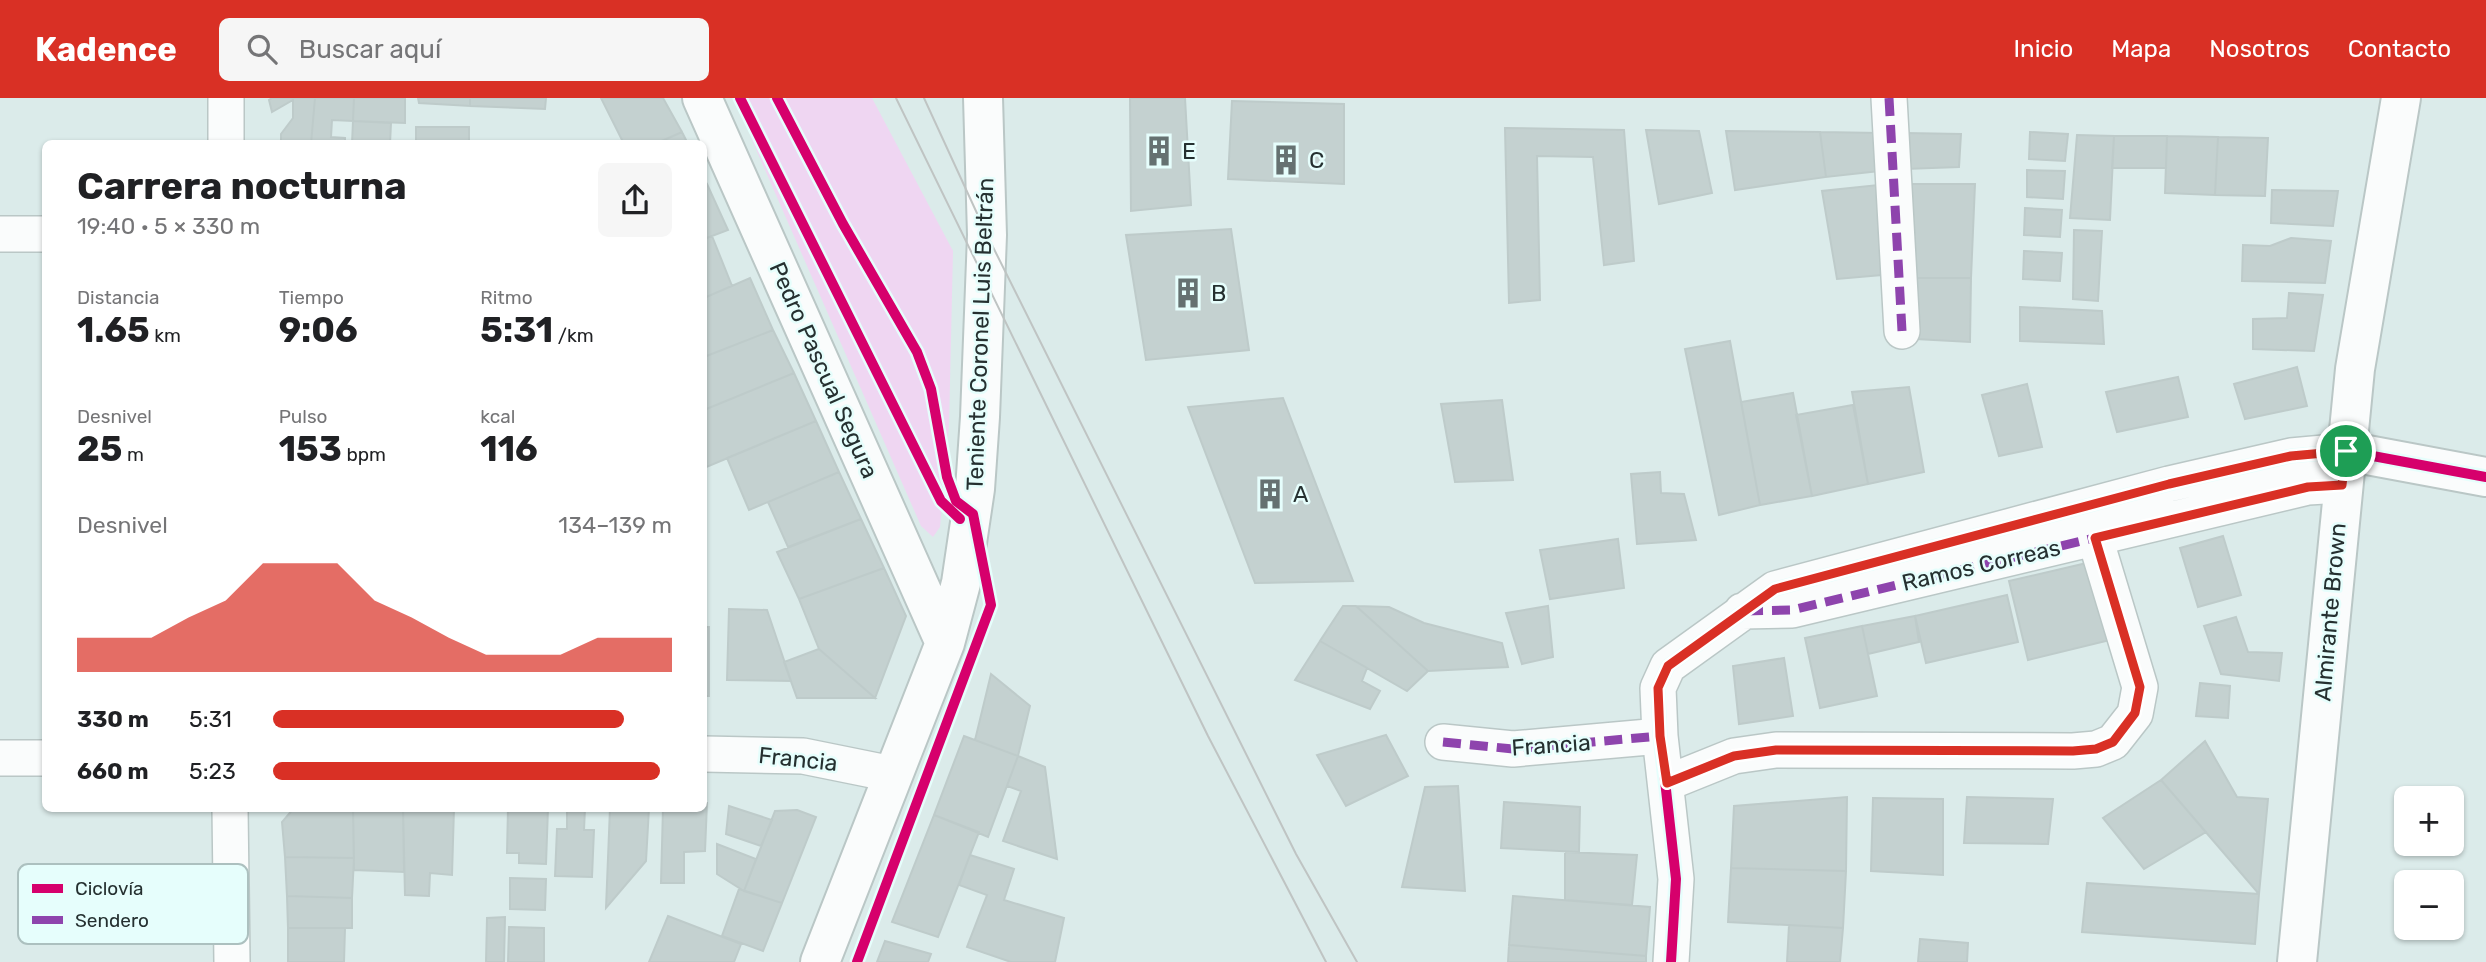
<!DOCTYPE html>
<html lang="es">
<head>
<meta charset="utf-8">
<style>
  :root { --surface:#fff; --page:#f6f6f6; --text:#202124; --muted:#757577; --accent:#d93025 }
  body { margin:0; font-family:Rubik,sans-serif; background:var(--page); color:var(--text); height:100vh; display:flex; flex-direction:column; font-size:26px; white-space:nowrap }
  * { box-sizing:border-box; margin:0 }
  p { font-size:23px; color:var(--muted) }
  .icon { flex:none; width:38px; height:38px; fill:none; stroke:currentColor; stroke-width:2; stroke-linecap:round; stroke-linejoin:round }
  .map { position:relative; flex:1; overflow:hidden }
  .side { position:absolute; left:42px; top:42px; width:665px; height:672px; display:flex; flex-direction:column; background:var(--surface); border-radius:10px; box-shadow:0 2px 5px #0004 }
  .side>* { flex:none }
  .controls { position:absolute; left:2394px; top:688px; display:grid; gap:14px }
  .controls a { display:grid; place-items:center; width:70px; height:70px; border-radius:10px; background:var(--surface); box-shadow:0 2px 5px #0004; font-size:35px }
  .pin { position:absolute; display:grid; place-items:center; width:60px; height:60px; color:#fff; margin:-30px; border:4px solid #fff; border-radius:50%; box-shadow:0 2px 7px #0007 }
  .round { display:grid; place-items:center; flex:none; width:74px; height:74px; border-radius:10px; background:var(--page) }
  .summary { display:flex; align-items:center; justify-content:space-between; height:119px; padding:0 35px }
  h1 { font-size:38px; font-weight:700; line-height:52px }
  .metrics { display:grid; grid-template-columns:repeat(3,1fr); gap:10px; height:119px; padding:7px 35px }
  .metrics div { display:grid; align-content:center }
  .metrics b { font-size:35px; font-weight:700 }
  .metrics small { font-size:19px; font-weight:400 }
  .metrics p { font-size:19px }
  .chart { height:196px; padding:14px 35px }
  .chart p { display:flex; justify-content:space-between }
  .chart svg { width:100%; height:126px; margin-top:7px; fill:var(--accent); opacity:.7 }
  ul { padding:0 35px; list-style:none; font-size:23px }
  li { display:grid; grid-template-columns:112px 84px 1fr; align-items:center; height:52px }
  li i { height:18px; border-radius:9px; background:var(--accent) }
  header { display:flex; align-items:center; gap:42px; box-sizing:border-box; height:98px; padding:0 35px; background:var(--accent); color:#fff }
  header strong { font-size:33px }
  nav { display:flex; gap:38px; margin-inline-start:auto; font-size:24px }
  .search { width:490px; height:63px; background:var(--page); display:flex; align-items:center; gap:18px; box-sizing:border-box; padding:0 24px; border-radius:10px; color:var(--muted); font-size:26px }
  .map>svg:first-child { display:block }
  .green { fill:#efd6f2 }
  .building { fill:#c4d1d0; stroke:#becbca; stroke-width:2 }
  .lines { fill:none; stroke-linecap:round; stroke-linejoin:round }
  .minor-casing { stroke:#bac7c6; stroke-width:38 }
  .tertiary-casing { stroke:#bac7c6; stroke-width:42 }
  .secondary-casing { stroke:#bac7c6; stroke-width:42 }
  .minor { stroke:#fafcfc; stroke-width:35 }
  .tertiary { stroke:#fafcfc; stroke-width:38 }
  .secondary { stroke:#fafcfc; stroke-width:38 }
  .tram { stroke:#bfc4c3; stroke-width:2 }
  .quiet { stroke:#8e44ad; stroke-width:9; stroke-dasharray:18 9; stroke-linecap:butt }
  .cycleway-casing { stroke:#e6fefc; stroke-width:15 }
  .cycleway { stroke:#d6006c; stroke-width:10 }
  .route-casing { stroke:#fff; stroke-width:14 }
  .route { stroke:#d93025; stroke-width:9 }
  .labels { text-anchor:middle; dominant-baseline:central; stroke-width:5; stroke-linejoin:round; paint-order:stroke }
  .poi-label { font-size:23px; fill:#253030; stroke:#e6fefc; text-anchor:start }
  .street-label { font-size:23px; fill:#253030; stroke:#e6fefc }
  .key { fill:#e6fefc; stroke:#acc0bf; stroke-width:2 }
  .key-label { font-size:19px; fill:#253030 }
</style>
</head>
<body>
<header>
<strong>Kadence</strong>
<div class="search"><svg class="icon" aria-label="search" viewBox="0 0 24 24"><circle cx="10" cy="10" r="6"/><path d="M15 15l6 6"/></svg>Buscar aquí</div>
<nav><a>Inicio</a><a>Mapa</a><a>Nosotros</a><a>Contacto</a></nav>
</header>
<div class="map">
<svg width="2486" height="864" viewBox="0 0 2486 864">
  <rect width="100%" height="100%" fill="#dbebea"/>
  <!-- green -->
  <path class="green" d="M744 0H872L953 153 949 328 940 429 933 439 921 428 751 40Z"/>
  <!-- building -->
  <path class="building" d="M272 0H315L311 46H281V36L293 20V2L272 14 269 2Z
    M315 0H354L353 23 332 22 331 39 345 40V46H311Z
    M354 0H405V25L353 23Z
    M418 0H470V8L419 5Z
    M470 0H546L545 11 470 8Z
    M601 0H663L682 34 655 46H624Z
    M1130 0H1185L1191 107 1131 113Z
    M1232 3 1344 6V86L1228 81Z
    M353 23 391 25 390 46H352Z
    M416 29H469V46H416Z
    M1505 30 1624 32 1634 163 1604 167 1593 59 1537 58 1540 202 1509 205Z
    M1646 32 1699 33 1712 95 1659 106Z
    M1726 33 1820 34 1826 79 1735 92Z
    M682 34 688 46H655Z
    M1820 34 1879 35V73L1826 79Z
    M2030 34 2068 36 2065 63 2029 61Z
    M1905 35 1961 36 1959 69 1905 71Z
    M2077 37 2114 38 2110 122 2070 120Z
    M2114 38H2167L2166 70H2112Z
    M2167 38 2218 39 2215 97 2165 95Z
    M2218 39 2268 40 2265 98 2215 97Z
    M2027 72 2065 73 2063 101 2027 99Z
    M707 86 728 132 704 141V88Z
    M1907 86H1975L1971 180H1914Z
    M1878 87 1893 176 1837 181 1822 93Z
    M2272 92 2338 93 2333 128 2271 125Z
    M2025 110 2062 112 2060 139 2024 137Z
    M1231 131 1249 252 1146 262 1126 137Z
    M2074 132 2102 133 2098 203 2073 201Z
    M712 138 732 188 704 200V141Z
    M2291 140 2331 143 2325 185 2242 183 2243 147 2270 148Z
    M2024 153 2062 155 2060 183 2023 181Z
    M750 180 773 232 704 259V200Z
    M1914 180H1971L1970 244 1916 241Z
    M2289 195 2323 197 2314 253 2253 251V221L2287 220Z
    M2020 209 2102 213 2104 246 2020 243Z
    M773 232 794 275 704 312V259Z
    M1730 243 1760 407 1719 417 1685 251Z
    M2297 269 2307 308 2245 321 2234 286Z
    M794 275 816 323 704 370V312Z
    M2178 279 2188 319 2117 334 2106 294Z
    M2027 286 2042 349 1999 358 1982 297Z
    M1909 289 1924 374 1868 386 1852 294Z
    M1793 295 1812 398 1760 407 1741 304Z
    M1283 300 1353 483 1255 485 1188 309Z
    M1502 302 1513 382 1455 384 1441 306Z
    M1853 307 1868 386 1812 398 1796 317Z
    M816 323 839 374 749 412 727 360Z
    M839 374 861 421 788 449 768 404Z
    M1660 374 1661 395 1684 396 1696 442 1637 446 1631 376Z
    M861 421 884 470 799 501 777 454Z
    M2223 438 2241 497 2198 509 2180 450Z
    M1618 441 1624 490 1550 501 1540 452Z
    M2091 464 2114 541 2028 562 2009 483Z
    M884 470 906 518 875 600 819 551 799 501Z
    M2007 497 2018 544 1926 565 1915 518Z
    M1343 508H1356L1428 573 1407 593 1320 543Z
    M1356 508 1389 509 1424 525 1502 545 1508 569 1428 573Z
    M1548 508 1553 559 1522 566 1506 515Z
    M729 511 767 512 791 583 727 582Z
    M1915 518 1919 544 1868 556 1862 528Z
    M2236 519 2248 554 2282 555 2279 583 2221 576 2204 528Z
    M1862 528 1877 598 1820 610 1805 540Z
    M704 529H709V598H704Z
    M1320 543 1367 570 1362 583 1380 593 1370 611 1295 582Z
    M819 551 875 600H797L784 564Z
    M1784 560 1793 618 1739 626 1733 568Z
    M991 576 1030 608 1018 658 975 642Z
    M2200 585 2230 588 2228 620 2196 618Z
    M1386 637 1408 678 1346 708 1317 657Z
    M964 638 1018 658 988 739 934 717Z
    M2205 643 2237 699 2268 701 2259 796 2161 682Z
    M1018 658 1045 669 1057 761 1003 743 1021 693 1007 688Z
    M2161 682 2206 734 2144 771 2103 720Z
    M1458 688 1465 793 1402 789 1425 689Z
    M1847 699 1846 773 1731 770 1734 708Z
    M1967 699 2053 701 2048 746 1964 745Z
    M1873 700 1943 701V777L1871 773Z
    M1504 704 1580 709 1579 754 1501 750Z
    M704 705H707L705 753 684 754V785H661L663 710H704Z
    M729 708 772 722 761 748 726 736Z
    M294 710H353L354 760 285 759 282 724Z
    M353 710H403L404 774 354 772Z
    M403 710H454L452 777 430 775 429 798 405 797Z
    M508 710H548L546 766 519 765V755H507Z
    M567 710H585L584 732H594L592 779 555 778 557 731H567Z
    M610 710H649L646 763 606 810Z
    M797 712 816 719 782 805 744 793 775 713Z
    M934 717 979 734 938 839 892 824Z
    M717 746 756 761 744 793 717 776Z
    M1565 754 1637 757 1632 807 1565 802Z
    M970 757 1014 771 1004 802 1064 820 1055 864H1011L967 849 987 797 959 787Z
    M285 759 354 760 352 800 287 798Z
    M1731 770 1846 773 1843 830 1728 824Z
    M510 780 546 781 545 812 510 811Z
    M2087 785 2259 796 2255 846 2082 834Z
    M739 791 782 805 763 853 722 838Z
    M287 798 352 800V830H288Z
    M1513 798 1650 809 1646 858 1509 847Z
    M668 818 741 846 734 864H649Z
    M505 819 504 864H486L487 820Z
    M1789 827 1843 830 1840 864H1787Z
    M509 829 544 830V864H508Z
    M288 830H345L344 864H288Z
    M1920 841 1968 845 1967 864H1918Z
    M885 843 931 856 928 864H877Z
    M1509 847 1646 858V864H1508Z"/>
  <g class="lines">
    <!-- minor casing -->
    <g class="minor-casing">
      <path id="minor" d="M226 0V46
        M1889 0 1902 233
        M0 136H46
        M1742 513 1792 512 2308 389 2342 387
        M1443 644 1513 651 1660 638
        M704 656 803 658 892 676
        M0 660H46
        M1667 685 1734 658 1776 652 2073 653 2096 651 2113 644 2135 616 2140 589 2095 440
        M230 710 232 864
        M1671 864 1676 781 1660 638 1658 590 1668 568 1775 491 2169 386 2291 358 2346 353"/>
    </g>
    <!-- tertiary casing -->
    <g class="tertiary-casing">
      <path id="tertiary" d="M2346 353 2486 379
        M2297 864 2355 271 2401 0"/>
    </g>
    <!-- secondary casing -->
    <g class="secondary-casing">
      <path id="secondary" d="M702 0 945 545
        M820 864 945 545 961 485 975 391 980 319 987 137 983 0"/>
    </g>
    <!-- minor -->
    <use href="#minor" class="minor"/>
    <!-- tertiary -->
    <use href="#tertiary" class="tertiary"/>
    <!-- secondary -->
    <use href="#secondary" class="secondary"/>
    <!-- tram -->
    <path class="tram" d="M896 0 1208 638 1326 864
      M924 0 987 137 1296 756 1357 864"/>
    <!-- quiet -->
    <path class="quiet" d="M1889 0 1902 233
      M1745 513 1792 512 2308 389 2342 387
      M1443 644 1513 651 1660 638V633
      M1667 685 1734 658 1776 652 2073 653 2096 651 2113 644 2135 616 2140 589 2095 440"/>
    <!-- cycleway casing -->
    <g class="cycleway-casing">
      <path id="cycleway" d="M740 0 941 403 960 421
        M777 0 843 126 917 254 931 291 947 379 956 403 973 416 991 507 857 864
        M1671 864 1676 781 1660 638 1658 590 1668 568 1775 491 2169 386 2291 358 2346 353 2486 379"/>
    </g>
    <!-- cycleway -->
    <use href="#cycleway" class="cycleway"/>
  </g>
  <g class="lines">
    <!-- route casing -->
    <g class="route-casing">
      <path id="route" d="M2346 353 2342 387 2308 389 2095 440 2140 589 2135 615 2113 644 2096 651 2073 653 1776 652 1734 658 1667 685 1660 638 1658 590 1668 568 1775 491 2169 386 2291 358Z"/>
    </g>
    <!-- route -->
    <use href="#route" class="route"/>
  </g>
  <!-- icons -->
  <defs>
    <g id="building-bare" transform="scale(2.415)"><path d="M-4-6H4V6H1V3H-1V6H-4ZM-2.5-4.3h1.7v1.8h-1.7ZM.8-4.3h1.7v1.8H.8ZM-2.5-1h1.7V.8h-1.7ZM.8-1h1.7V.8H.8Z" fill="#657171" stroke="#e6fefc" stroke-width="2.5" paint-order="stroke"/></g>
  </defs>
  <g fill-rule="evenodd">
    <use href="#building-bare" x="1159" y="53"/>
    <use href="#building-bare" x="1286" y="62"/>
    <use href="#building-bare" x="1188" y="195"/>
    <use href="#building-bare" x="1270" y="396"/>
  </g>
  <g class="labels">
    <!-- poi labels -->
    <g class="poi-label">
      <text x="1182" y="53">E</text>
      <text x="1309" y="62">C</text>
      <text x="1211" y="195">B</text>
      <text x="1293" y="396">A</text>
    </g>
    <!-- street labels -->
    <g class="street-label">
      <text transform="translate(980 236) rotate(-88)">Teniente Coronel Luis Beltrán</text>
      <text transform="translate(824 272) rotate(66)">Pedro Pascual Segura</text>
      <text transform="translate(1981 467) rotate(-13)">Ramos Correas</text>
      <text transform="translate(2330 514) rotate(-85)">Almirante Brown</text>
      <text transform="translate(1551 647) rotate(-4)">Francia</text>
      <text transform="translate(798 661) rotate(6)">Francia</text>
    </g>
  </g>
  <!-- legend -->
  <rect x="18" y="766" width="230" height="80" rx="10" class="key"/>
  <rect x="32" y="786" width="31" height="9" fill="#d6006c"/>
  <rect x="32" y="818" width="31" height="8" fill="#8e44ad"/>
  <g class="key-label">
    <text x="75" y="797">Ciclovía</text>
    <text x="75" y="829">Sendero</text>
  </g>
</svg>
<div class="controls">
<a>+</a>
<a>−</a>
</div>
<div class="pin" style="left:2346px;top:353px;background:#1e9e55"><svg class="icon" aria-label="arrive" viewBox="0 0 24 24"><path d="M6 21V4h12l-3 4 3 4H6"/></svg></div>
<section class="side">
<div class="summary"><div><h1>Carrera nocturna</h1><p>19:40 · 5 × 330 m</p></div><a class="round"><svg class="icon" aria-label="share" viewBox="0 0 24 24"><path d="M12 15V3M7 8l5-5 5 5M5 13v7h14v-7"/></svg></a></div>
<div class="metrics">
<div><p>Distancia</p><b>1.65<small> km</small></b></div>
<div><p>Tiempo</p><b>9:06</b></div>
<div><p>Ritmo</p><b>5:31<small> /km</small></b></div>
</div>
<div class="metrics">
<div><p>Desnivel</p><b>25<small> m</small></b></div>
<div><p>Pulso</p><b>153<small> bpm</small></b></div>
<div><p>kcal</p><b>116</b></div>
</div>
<div class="chart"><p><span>Desnivel</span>134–139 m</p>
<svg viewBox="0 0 160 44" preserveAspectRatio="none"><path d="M0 44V32L10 32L20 32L30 25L40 19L50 6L60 6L70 6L80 19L90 25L100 32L110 38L120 38L130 38L140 32L150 32L160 32V44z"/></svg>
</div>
<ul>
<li><b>330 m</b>5:31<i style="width:88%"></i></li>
<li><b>660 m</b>5:23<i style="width:97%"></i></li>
</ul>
</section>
</div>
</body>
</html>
